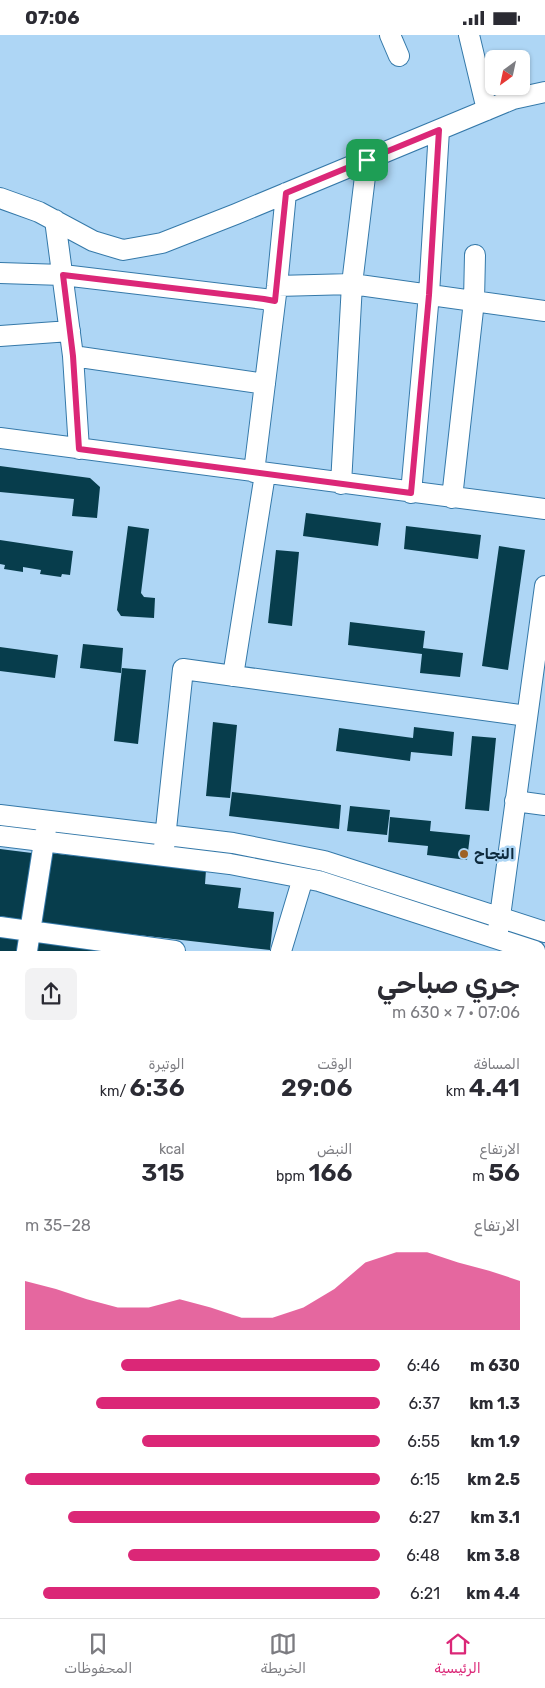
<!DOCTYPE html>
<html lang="ar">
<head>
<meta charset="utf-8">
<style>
  :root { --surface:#fff; --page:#f2f2f3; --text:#2b2b33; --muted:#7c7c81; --line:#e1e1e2; --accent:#db2777 }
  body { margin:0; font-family:Rubik,"Noto Naskh Arabic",sans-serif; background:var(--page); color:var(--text); direction:rtl; height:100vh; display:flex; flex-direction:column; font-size:19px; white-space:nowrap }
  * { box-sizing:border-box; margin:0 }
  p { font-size:16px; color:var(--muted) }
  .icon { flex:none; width:28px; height:28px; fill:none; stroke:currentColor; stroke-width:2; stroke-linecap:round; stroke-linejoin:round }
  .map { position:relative; height:916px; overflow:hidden; direction:ltr }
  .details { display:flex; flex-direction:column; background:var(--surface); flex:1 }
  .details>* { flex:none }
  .needle { width:32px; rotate:213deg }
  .fabs { position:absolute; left:485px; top:15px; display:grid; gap:10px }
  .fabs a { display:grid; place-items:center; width:45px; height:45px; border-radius:8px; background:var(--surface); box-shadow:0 1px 4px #0004; font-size:25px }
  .pin { position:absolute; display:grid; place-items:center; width:42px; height:42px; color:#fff; margin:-21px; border-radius:10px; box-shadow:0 2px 8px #0006 }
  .round { display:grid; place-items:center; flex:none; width:52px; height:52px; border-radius:8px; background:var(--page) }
  .summary { display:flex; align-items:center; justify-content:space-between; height:85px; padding:0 25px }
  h1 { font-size:28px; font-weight:600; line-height:38px }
  .metrics { display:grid; grid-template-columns:repeat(3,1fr); gap:8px; height:85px; padding:5px 25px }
  .metrics div { display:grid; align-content:center }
  .metrics b { font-size:25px; font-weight:600 }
  .metrics small { font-size:14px; font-weight:400 }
  .metrics p { font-size:14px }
  .chart { height:140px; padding:10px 25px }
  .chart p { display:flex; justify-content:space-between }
  .chart svg { width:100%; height:90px; margin-top:5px; fill:var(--accent); opacity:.7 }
  ul { padding:0 25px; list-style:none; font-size:16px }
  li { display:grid; grid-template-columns:80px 60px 1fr; align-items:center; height:38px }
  li i { height:12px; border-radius:6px; background:var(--accent) }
  .status { display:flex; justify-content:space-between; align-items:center; height:35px; padding:0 25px; background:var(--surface); direction:ltr }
  .status svg { height:14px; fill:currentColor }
  .tabs { display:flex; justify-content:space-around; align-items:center; height:70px; border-top:1px solid var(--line); background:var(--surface); font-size:14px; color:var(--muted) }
  .tabs a { display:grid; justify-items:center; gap:2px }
  .tabs .on { color:var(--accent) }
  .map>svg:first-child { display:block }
  .building { fill:#073d4c }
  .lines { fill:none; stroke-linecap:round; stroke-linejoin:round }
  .minor-casing { stroke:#3579a9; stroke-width:22 }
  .minor { stroke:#fff; stroke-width:20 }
  .route-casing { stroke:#fff; stroke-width:10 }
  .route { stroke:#db2777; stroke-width:6 }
  .poi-dot { fill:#9e6225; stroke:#aed6f5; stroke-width:2 }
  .labels { text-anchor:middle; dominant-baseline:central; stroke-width:5; stroke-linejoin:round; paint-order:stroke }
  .poi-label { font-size:15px; font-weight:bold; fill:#0d2a3d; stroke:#aed6f5; text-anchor:start }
</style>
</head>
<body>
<div class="status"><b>07:06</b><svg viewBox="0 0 49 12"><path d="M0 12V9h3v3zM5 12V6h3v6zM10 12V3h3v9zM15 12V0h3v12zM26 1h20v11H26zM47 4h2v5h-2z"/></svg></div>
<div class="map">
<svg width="545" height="916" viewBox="0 0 545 916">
  <rect width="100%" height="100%" fill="#aed6f5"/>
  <!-- building -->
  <path class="building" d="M0 431 90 443 100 452 97 483 72 481 74 464 0 457Z
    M306 478 381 488 378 511 303 501Z
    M128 491 149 494 141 558 144 562 155 563 154 583 121 581 117 575Z
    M406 491 481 500 478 524 404 514Z
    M0 505 73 516 70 540 62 539 61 542 40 539 41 535 23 532V537L4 534 5 530 0 529Z
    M499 511 525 515 508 635 482 631Z
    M276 515 299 517 292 591 268 588Z
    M350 587 425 596 423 613 463 618 460 642 420 638 422 619 348 610Z
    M83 609 123 613 121 638 80 633Z
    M0 612 58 620 55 643 0 636Z
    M122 633 146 635 138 709 114 706Z
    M213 687 237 690 230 763 206 761Z
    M414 692 454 697 452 721 411 717 410 726 336 716 339 693 413 703Z
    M472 701 496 703 489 776 465 774Z
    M232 757 341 770 339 794 229 781Z
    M350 771 390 775 387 800 347 796Z
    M390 782 431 786 430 796 470 800 467 825 427 820 428 811 388 807Z
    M0 814 32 818 23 885 0 881Z
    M50 818 206 835 205 849 241 853 238 873 274 877 270 915 42 889Z
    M0 898 21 901 18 916H0Z
    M37 905 105 916H36Z"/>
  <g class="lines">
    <!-- minor casing -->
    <g class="minor-casing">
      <path id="minor" d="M390 0 399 21
        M469 0 487 75
        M0 163 39 177 93 206 123 215 162 208 236 179 513 64 545 57
        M55 185 73 321 79 414
        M0 238 63 240 264 264 275 267
        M277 251 352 249 545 276
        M0 301 70 296
        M73 321 265 349
        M0 403 545 474
        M254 437 277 251 286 158
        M341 449 352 249 367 125
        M411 458 429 259 439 95
        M452 463 474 266 475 220
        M233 641 265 439
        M515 766 545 770
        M0 780 233 808 324 826 545 897
        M0 801 230 829 319 846 535 916
        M164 813 183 634 527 681
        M0 892 175 916
        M498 896 545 551
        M27 916 46 794
        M281 916 303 843"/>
    </g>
    <!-- minor -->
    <use href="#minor" class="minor"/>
  </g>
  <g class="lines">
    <!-- route casing -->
    <g class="route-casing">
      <path id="route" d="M439 95 429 260 411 458 79 414 73 321 63 240 264 264 275 266 286 158Z"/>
    </g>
    <!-- route -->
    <use href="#route" class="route"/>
  </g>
  <!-- markers -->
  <circle class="poi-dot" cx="464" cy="819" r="5"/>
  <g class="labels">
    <!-- poi labels -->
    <g class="poi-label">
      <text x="474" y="819">النجاح</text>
    </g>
  </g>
</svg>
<div class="fabs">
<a><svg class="needle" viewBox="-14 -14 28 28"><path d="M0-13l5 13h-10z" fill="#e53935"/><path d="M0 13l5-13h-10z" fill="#7c7c81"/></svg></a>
</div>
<div class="pin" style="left:367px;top:125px;background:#1e9e55"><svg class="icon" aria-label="arrive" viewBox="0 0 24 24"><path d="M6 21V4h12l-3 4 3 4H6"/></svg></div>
</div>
<section class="details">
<div class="summary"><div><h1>جري صباحي</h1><p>07:06 · 7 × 630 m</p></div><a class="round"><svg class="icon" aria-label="share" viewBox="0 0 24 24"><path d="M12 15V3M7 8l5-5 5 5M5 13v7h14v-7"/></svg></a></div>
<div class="metrics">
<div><p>المسافة</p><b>4.41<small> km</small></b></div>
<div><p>الوقت</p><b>29:06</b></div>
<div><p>الوتيرة</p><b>6:36<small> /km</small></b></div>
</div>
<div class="metrics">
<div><p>الارتفاع</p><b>56<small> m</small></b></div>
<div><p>النبض</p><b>166<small> bpm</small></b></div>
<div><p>kcal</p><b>315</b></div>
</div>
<div class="chart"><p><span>الارتفاع</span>28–35 m</p>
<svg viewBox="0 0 160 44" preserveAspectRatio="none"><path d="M0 44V20L10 24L20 29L30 33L40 33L50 29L60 33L70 38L80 38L90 33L100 24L110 11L120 6L130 6L140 11L150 15L160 20V44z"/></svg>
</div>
<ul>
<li><b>630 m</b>6:46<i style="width:73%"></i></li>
<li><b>1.3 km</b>6:37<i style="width:80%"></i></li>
<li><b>1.9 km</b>6:55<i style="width:67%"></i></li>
<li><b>2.5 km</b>6:15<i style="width:100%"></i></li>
<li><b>3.1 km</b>6:27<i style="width:88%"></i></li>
<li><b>3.8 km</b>6:48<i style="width:71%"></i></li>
<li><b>4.4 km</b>6:21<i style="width:95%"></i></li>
</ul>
</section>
<nav class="tabs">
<a class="on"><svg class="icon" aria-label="home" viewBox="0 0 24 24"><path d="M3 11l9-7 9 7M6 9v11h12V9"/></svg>الرئيسية</a>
<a><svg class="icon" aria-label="map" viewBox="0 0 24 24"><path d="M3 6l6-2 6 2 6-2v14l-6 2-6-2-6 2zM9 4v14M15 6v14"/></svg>الخريطة</a>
<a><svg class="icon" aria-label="saved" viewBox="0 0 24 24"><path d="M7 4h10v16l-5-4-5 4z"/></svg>المحفوظات</a>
</nav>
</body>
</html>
